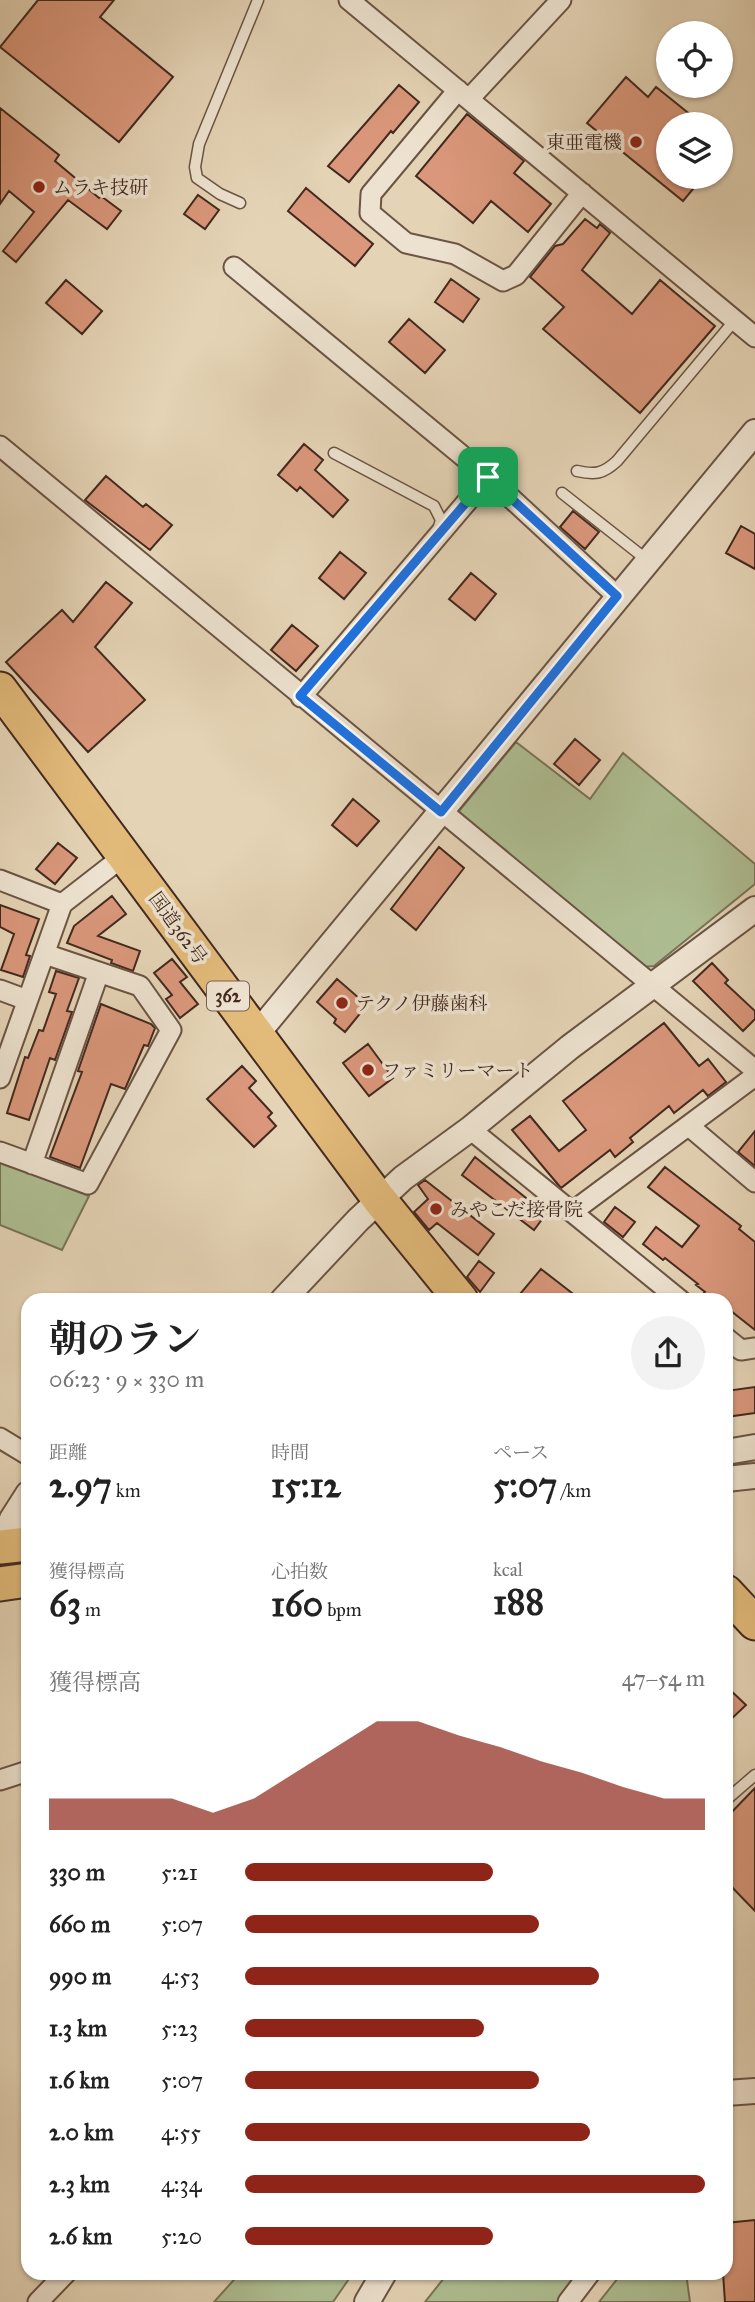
<!DOCTYPE html>
<html lang="ja">
<head>
<meta charset="utf-8">
<style>
  :root { --surface:#fff; --page:#f2f2f2; --text:#222; --muted:#767676; --accent:#8f2418 }
  body { margin:0; font-family:"IM FELL Great Primer","Noto Serif JP",serif; background:var(--page); color:var(--text); height:100vh; display:flex; flex-direction:column; font-size:26px; white-space:nowrap }
  * { box-sizing:border-box; margin:0 }
  p { font-size:23px; color:var(--muted) }
  .icon { flex:none; width:38px; height:38px; fill:none; stroke:currentColor; stroke-width:2; stroke-linecap:round; stroke-linejoin:round }
  .map { position:relative; flex:1; overflow:hidden }
  .panel { position:absolute; left:21px; top:1293px; width:712px; height:987px; display:flex; flex-direction:column; background:var(--surface); border-radius:21px; box-shadow:0 2px 5px #0004 }
  .panel>* { flex:none }
  .tools { position:absolute; left:656px; top:21px; display:grid; gap:14px }
  .tools a { display:grid; place-items:center; width:77px; height:77px; border-radius:50%; background:var(--surface); box-shadow:0 2px 5px #0004; font-size:35px }
  .pin { position:absolute; display:grid; place-items:center; width:60px; height:60px; color:#fff; margin:-30px; border-radius:14px; box-shadow:0 4px 10px #0006 }
  .round { display:grid; place-items:center; flex:none; width:74px; height:74px; border-radius:37px; background:var(--page) }
  .overview { display:flex; align-items:center; justify-content:space-between; height:119px; padding:0 28px }
  h1 { font-size:38px; font-weight:700; line-height:52px }
  .figures { display:grid; grid-template-columns:repeat(3,1fr); gap:10px; height:119px; padding:7px 28px }
  .figures div { display:grid; align-content:center }
  .figures b { font-size:35px; font-weight:700 }
  .figures small { font-size:19px; font-weight:400 }
  .figures p { font-size:19px }
  .chart { height:196px; padding:14px 28px }
  .chart p { display:flex; justify-content:space-between }
  .chart svg { width:100%; height:126px; margin-top:7px; fill:var(--accent); opacity:.7 }
  ul { padding:0 28px; list-style:none; font-size:23px }
  li { display:grid; grid-template-columns:112px 84px 1fr; align-items:center; height:52px }
  li i { height:18px; border-radius:9px; background:var(--accent) }
  .map>svg:first-child { display:block }
  .green { fill:#aebe92; stroke:#787458; stroke-width:2 }
  .building { fill:#da977b; stroke:#43291f; stroke-width:2 }
  .lines { fill:none; stroke-linecap:round; stroke-linejoin:round }
  .service-casing { stroke:#6b5444; stroke-width:13 }
  .minor-casing { stroke:#6b5444; stroke-width:23 }
  .tertiary-casing { stroke:#6b5444; stroke-width:28 }
  .trunk-casing { stroke:#43291f; stroke-width:37 }
  .service { stroke:#ede2cf; stroke-width:10 }
  .minor { stroke:#ede2cf; stroke-width:19 }
  .tertiary { stroke:#ede2cf; stroke-width:24 }
  .trunk { stroke:#e2ba7a; stroke-width:33 }
  .route-casing { stroke:#fff; stroke-width:14 }
  .route { stroke:#1a73e8; stroke-width:9 }
  .poi-dot { fill:#8f2418; stroke:#ede2cf; stroke-width:2.5 }
  .labels { text-anchor:middle; dominant-baseline:central; stroke-width:7; stroke-linejoin:round; paint-order:stroke }
  .shield { fill:#ede2cf; stroke:#766054; stroke-width:2 }
  .shield-label { font-size:18px; font-weight:bold; fill:#43291f }
  .poi-label { font-size:19px; fill:#43291f; stroke:#ede2cf; text-anchor:start }
  .street-label { font-size:19px; fill:#43291f; stroke:#ede2cf }
</style>
</head>
<body>
<div class="map">
<svg width="755" height="2302" viewBox="0 0 755 2302">
  <rect width="100%" height="100%" fill="#e4d3b5"/>
  <filter id="stains"><feTurbulence type="fractalNoise" baseFrequency=".00286" numOctaves="4"/><feColorMatrix values="0 0 0 0 .2 0 0 0 0 .09 0 0 0 0 .02 0 0 0 .5 -.17"/></filter>
  <radialGradient id="worn" r=".72"><stop offset=".6" stop-color="#630" stop-opacity="0"/><stop offset="1" stop-color="#630" stop-opacity=".3"/></radialGradient>
  <!-- green -->
  <path class="green" d="M516 742 590 799 623 753 755 864V884L654 966 642 967 462 817 459 811Z
    M0 1162 89 1196 62 1250 0 1225Z
    M240 2273H353L333 2302H214Z
    M448 2273H582L559 2302H425Z
    M622 2273H686L690 2302H599Z"/>
  <!-- building -->
  <path class="building" d="M38 0H114L100 17 173 77 119 142 0 47Z
    M626 77 648 97 656 87 702 124H668V177H703L683 201 587 123Z
    M399 85 419 102 393 133 391 131 349 182 328 166Z
    M0 108 59 155 55 161 99 198 101 196 121 211 107 229 68 200 16 262 3 251 34 212 9 191 0 204Z
    M467 114 524 161 514 173 551 204 528 232 491 201 473 223 416 176Z
    M306 188 373 244 355 266 288 211Z
    M198 195 219 210 205 229 184 214Z
    M585 219 597 228 600 224 610 233 582 270 632 314 660 280 715 326 640 413 543 329 564 307 530 277 555 246 563 244Z
    M451 279 479 299 463 322 435 302Z
    M66 280 102 311 82 334 46 303Z
    M409 319 445 350 425 373 389 342Z
    M304 444 323 460 315 470 348 500 333 517 300 487 297 491 278 475Z
    M106 476 143 507 146 504 172 525 150 550 85 500Z
    M573 511 599 532 585 549 560 527Z
    M741 526 755 534V569L726 553Z
    M340 552 366 573 344 599 319 578Z
    M471 573 496 594 475 620 449 599Z
    M106 582 132 603 95 647 145 700 88 752 6 662 62 610 73 622Z
    M292 625 318 646 296 671 271 650Z
    M575 739 600 760 579 785 554 764Z
    M353 799 379 821 357 846 332 825Z
    M58 843 77 858 55 884 36 869Z
    M439 847 464 868 416 930 391 909Z
    M112 896 126 914 98 936 140 951 133 971 111 963 112 960 67 943 74 926Z
    M0 905 39 919 26 955 30 956 23 977 1 970 14 934 0 927Z
    M172 959 187 977 180 982 198 1004 180 1018 166 999 172 995 154 973Z
    M712 963 728 980 725 983 755 1011V1019L743 1031 693 981Z
    M56 971 79 978 67 1011 72 1012 55 1060 50 1058 29 1120 7 1113 25 1057 28 1058 39 1030 43 1031 56 994 49 992Z
    M337 979 367 1005 345 1032 334 1023 336 1019 317 1002Z
    M101 1004 151 1024 155 1028 148 1046 144 1045 125 1089 111 1084 80 1168 50 1157 82 1072 78 1071Z
    M664 1023 699 1066 708 1059 726 1082 708 1096 703 1090 674 1113 669 1106 630 1138 633 1142 615 1157 610 1150 561 1188 512 1130 530 1116 559 1151 586 1130 563 1101Z
    M368 1044 393 1078 369 1096 343 1063Z
    M242 1066 256 1081 249 1088 272 1113 268 1117 276 1126 254 1147 207 1099Z
    M755 1131V1166L738 1152Z
    M475 1157 546 1214 534 1230 462 1175Z
    M665 1167 741 1226 739 1229 755 1242V1330L726 1307V1300H698L705 1292 696 1285 698 1284 665 1258 663 1260 643 1244 656 1227 682 1247 699 1226 648 1187Z
    M425 1180 494 1234 478 1255 437 1223 429 1230 414 1212 428 1199 418 1185Z
    M615 1207 635 1222 623 1237 604 1222Z
    M479 1261 494 1273 480 1292 467 1277Z
    M541 1269 581 1300H515Z
    M755 1387V1413L726 1417V1391Z
    M726 1686 746 1705 726 1724Z
    M755 1788V1911L726 1881V1818Z
    M755 2220V2302H725L723 2273H726V2223Z"/>
  <g class="lines">
    <!-- service casing -->
    <g class="service-casing">
      <path id="service" d="M240 203 220 194 197 178 195 167 199 144 258 0
        M334 453 434 506 441 520 438 530
        M577 471C595 475 603 474 617 461L735 320
        M562 493 647 560
        M726 1800 755 1775"/>
    </g>
    <!-- minor casing -->
    <g class="minor-casing">
      <path id="minor" d="M349 0 755 337
        M458 90 371 194 370 213 406 243 455 254 503 281 516 275 582 193
        M469 99 561 0
        M234 267 488 477 617 596
        M0 446 755 1070
        M301 697 488 477
        M0 880 62 904
        M0 990 27 1000
        M0 1078 62 904 125 855
        M689 1126 755 1182
        M470 1129 572 1212 755 1076
        M0 1152 88 1184 171 1030 140 986 45 954
        M32 1164 99 972
        M572 1212 680 1300
        M726 1338 741 1350 755 1348
        M0 1438 28 1455
        M0 1780 28 1771
        M38 2302 66 2273
        M568 2302 590 2273"/>
    </g>
    <!-- tertiary casing -->
    <g class="tertiary-casing">
      <path id="tertiary" d="M256 1035 755 432
        M283 1300 358 1220 403 1178 470 1129 570 1047 755 909
        M726 1452 755 1447
        M726 1479 755 1476
        M0 1547 12 1519 28 1494
        M726 2093 755 2091
        M367 2302 384 2273"/>
    </g>
    <!-- trunk casing -->
    <g class="trunk-casing">
      <path id="trunk" d="M0 689 379 1199 461 1300
        M0 1547 28 1544
        M0 1584 28 1580
        M726 1592 755 1623"/>
    </g>
    <!-- service -->
    <use href="#service" class="service"/>
    <!-- minor -->
    <use href="#minor" class="minor"/>
    <!-- tertiary -->
    <use href="#tertiary" class="tertiary"/>
    <!-- trunk -->
    <use href="#trunk" class="trunk"/>
  </g>
  <g class="lines">
    <!-- route casing -->
    <g class="route-casing">
      <path id="route" d="M488 477 617 596 441 812 300 696Z"/>
    </g>
    <!-- route -->
    <use href="#route" class="route"/>
  </g>
  <!-- markers -->
  <g class="poi-dot">
    <circle cx="636" cy="142" r="7"/>
    <circle cx="39" cy="187" r="7"/>
    <circle cx="342" cy="1003" r="7"/>
    <circle cx="368" cy="1070" r="7"/>
    <circle cx="436" cy="1209" r="7"/>
  </g>
  <g class="labels">
    <!-- shield labels -->
    <rect class="shield" x="207" y="981.5" width="42" height="29" rx="5"/>
    <g class="shield-label">
      <text x="228" y="996">362</text>
    </g>
    <!-- poi labels -->
    <g class="poi-label">
      <text x="622" y="142" text-anchor="end">東亜電機</text>
      <text x="53" y="187">ムラキ技研</text>
      <text x="356" y="1003">テクノ伊藤歯科</text>
      <text x="382" y="1070">ファミリーマート</text>
      <text x="450" y="1209">みやこだ接骨院</text>
    </g>
    <!-- street labels -->
    <g class="street-label">
      <text transform="translate(178 928) rotate(54)">国道362号</text>
    </g>
  </g>
  <rect width="100%" height="100%" filter="url(#stains)"/>
  <rect width="100%" height="100%" fill="url(#worn)"/>
</svg>
<div class="tools">
<a><svg class="icon" aria-label="locate" viewBox="0 0 24 24"><circle cx="12" cy="12" r="6"/><path d="M12 2v4M12 18v4M2 12h4M18 12h4"/></svg></a>
<a><svg class="icon" aria-label="layers" viewBox="0 0 24 24"><path d="M12 4l9 5-9 5-9-5zM3 14l9 5 9-5"/></svg></a>
</div>
<div class="pin" style="left:488px;top:477px;background:#1e9e55"><svg class="icon" aria-label="arrive" viewBox="0 0 24 24"><path d="M6 21V4h12l-3 4 3 4H6"/></svg></div>
<section class="panel">
<div class="overview"><div><h1>朝のラン</h1><p>06:23 · 9 × 330 m</p></div><a class="round"><svg class="icon" aria-label="share" viewBox="0 0 24 24"><path d="M12 15V3M7 8l5-5 5 5M5 13v7h14v-7"/></svg></a></div>
<div class="figures">
<div><p>距離</p><b>2.97<small> km</small></b></div>
<div><p>時間</p><b>15:12</b></div>
<div><p>ペース</p><b>5:07<small> /km</small></b></div>
</div>
<div class="figures">
<div><p>獲得標高</p><b>63<small> m</small></b></div>
<div><p>心拍数</p><b>160<small> bpm</small></b></div>
<div><p>kcal</p><b>188</b></div>
</div>
<div class="chart"><p><span>獲得標高</span>47–54 m</p>
<svg viewBox="0 0 160 44" preserveAspectRatio="none"><path d="M0 44V33L10 33L20 33L30 33L40 38L50 33L60 24L70 15L80 6L90 6L100 11L110 15L120 20L130 24L140 29L150 33L160 33V44z"/></svg>
</div>
<ul>
<li><b>330 m</b>5:21<i style="width:54%"></i></li>
<li><b>660 m</b>5:07<i style="width:64%"></i></li>
<li><b>990 m</b>4:53<i style="width:77%"></i></li>
<li><b>1.3 km</b>5:23<i style="width:52%"></i></li>
<li><b>1.6 km</b>5:07<i style="width:64%"></i></li>
<li><b>2.0 km</b>4:55<i style="width:75%"></i></li>
<li><b>2.3 km</b>4:34<i style="width:100%"></i></li>
<li><b>2.6 km</b>5:20<i style="width:54%"></i></li>
</ul>
</section>
</div>
</body>
</html>
